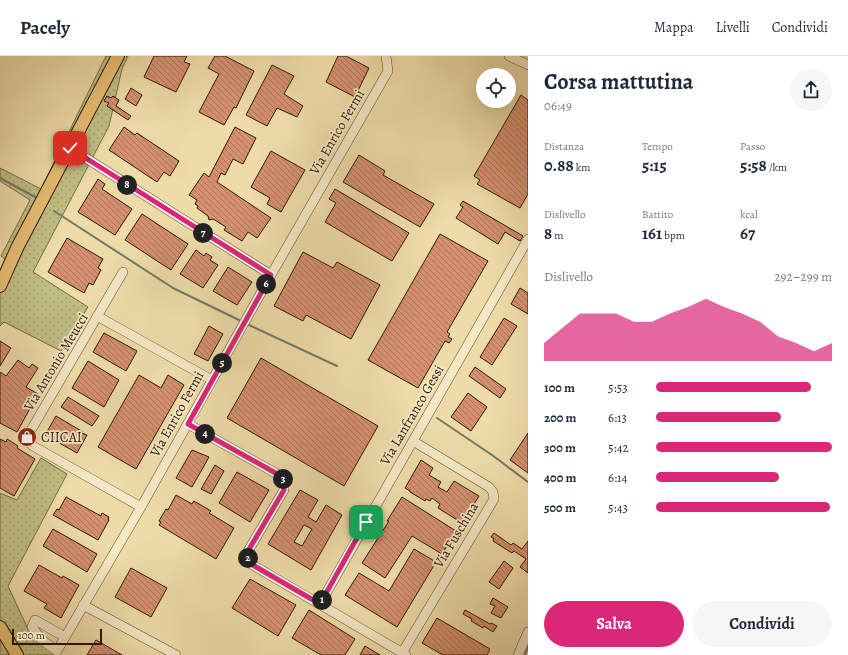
<!DOCTYPE html>
<html lang="it">
<head>
<meta charset="utf-8">
<style>
  :root { --surface:#fff; --page:#f6f6f7; --text:#1f2937; --muted:#747a83; --line:#e0e1e3; --accent:#db2777 }
  body { margin:0; font-family:Alegreya,serif; background:var(--page); color:var(--text); height:100vh; display:flex; flex-direction:column; font-size:15px; white-space:nowrap }
  * { box-sizing:border-box; margin:0 }
  p { font-size:13px; color:var(--muted) }
  .icon { flex:none; width:22px; height:22px; fill:none; stroke:currentColor; stroke-width:2; stroke-linecap:round; stroke-linejoin:round }
  .map { position:relative; flex:1; overflow:hidden }
  .side { display:flex; flex-direction:column; background:var(--surface); width:320px }
  .side>* { flex:none }
  .controls { position:absolute; left:476px; top:12px; display:grid; gap:8px }
  .controls a { display:grid; place-items:center; width:40px; height:40px; border-radius:50%; background:var(--surface); box-shadow:0 4px 16px #0002; font-size:20px }
  .scale { position:absolute; left:12px; bottom:10px; width:90px; box-sizing:border-box; padding-left:4px; border:2px solid #321707; border-top:0; font-size:11px; line-height:14px; white-space:nowrap; color:#321707; -webkit-text-stroke:3px #f4e8c6; paint-order:stroke }
  .pin { position:absolute; display:grid; place-items:center; width:34px; height:34px; color:#fff; margin:-17px; border-radius:8px; box-shadow:0 2px 6px #0006 }
  .km { position:absolute; width:20px; height:20px; margin:-10px; border-radius:50%; background:#222; color:#fff; font-size:11px; line-height:20px; text-align:center }
  .round { display:grid; place-items:center; flex:none; width:42px; height:42px; border-radius:21px; background:var(--page) }
  .head { display:flex; align-items:center; justify-content:space-between; height:68px; padding:0 16px }
  h1 { font-size:22px; font-weight:700; line-height:30px }
  .stats { display:grid; grid-template-columns:repeat(3,1fr); gap:6px; height:68px; padding:4px 16px }
  .stats div { display:grid; align-content:center }
  .stats b { font-size:17px; font-weight:700 }
  .stats small { font-size:11px; font-weight:400 }
  .stats p { font-size:11px }
  .chart { height:112px; padding:8px 16px }
  .chart p { display:flex; justify-content:space-between }
  .chart svg { width:100%; height:72px; margin-top:4px; fill:var(--accent); opacity:.7 }
  .primary-button { display:flex; gap:8px; margin-top:auto; padding:8px 16px }
  .primary-button a { flex:1; height:46px; border-radius:24px; background:var(--accent); color:#fff; font-size:16px; font-weight:700; line-height:46px; text-align:center }
  .primary-button a+a { background:var(--page); color:var(--text) }
  ul { padding:0 16px; list-style:none; font-size:13px }
  li { display:grid; grid-template-columns:64px 48px 1fr; align-items:center; height:30px }
  li i { height:10px; border-radius:5px; background:var(--accent) }
  header { display:flex; align-items:center; gap:24px; box-sizing:border-box; height:56px; padding:0 20px; background:var(--surface); border-bottom:1px solid var(--line) }
  header strong { font-size:19px }
  nav { display:flex; gap:22px; margin-inline-start:auto; font-size:14px }
  main { display:flex; flex:1; min-height:0 }
  .map>svg:first-child { display:block }
  .grass { fill:url(#grass-dots); stroke:#796a45 }
  .lines { fill:none; stroke-linecap:round; stroke-linejoin:round }
  .stream { stroke:#707969; stroke-width:2 }
  .building { fill:url(#building-back-hatch); stroke:#321707; fill-rule:evenodd }
  .minor-casing { stroke:#61482f; stroke-width:10 }
  .major-casing { stroke:#321707; stroke-width:14 }
  .minor { stroke:#f4e8c6; stroke-width:9 }
  .major { stroke:#e7be74; stroke-width:12 }
  .route-casing { stroke:#fff; stroke-width:8 }
  .route { stroke:#db2777; stroke-width:5 }
  .labels { text-anchor:middle; dominant-baseline:central; stroke-width:3.5; stroke-linejoin:round; paint-order:stroke }
  .street-label { font-size:14px; fill:#321707; stroke:#f4e8c6 }
  .poi-label { font-size:14px; fill:#321707; stroke:#f4e8c6; text-anchor:start }
</style>
</head>
<body>
<header>
<strong>Pacely</strong>
<nav><a>Mappa</a><a>Livelli</a><a>Condividi</a></nav>
</header>
<main>
<div class="map">
<svg width="528" height="599" viewBox="0 0 528 599">
  <defs>
    <pattern id="grass-dots" width="8" height="8" patternUnits="userSpaceOnUse"><rect width="8" height="8" fill="#c0be83"/><path d="M2 2h.1M6 6h.1" fill="none" stroke="#a5a370" stroke-width="1.8" stroke-linecap="round"/></pattern>
    <pattern id="building-back-hatch" width="6" height="6" patternUnits="userSpaceOnUse"><rect width="6" height="6" fill="#d49070"/><path d="M-1 5l2 2M0 0l6 6M5-1l2 2" fill="none" stroke="#ad755a"/></pattern>
  </defs>
  <rect width="100%" height="100%" fill="#eedca8"/>
  <filter id="stains"><feTurbulence type="fractalNoise" baseFrequency=".005" numOctaves="4"/><feColorMatrix values="0 0 0 0 .2 0 0 0 0 .09 0 0 0 0 .02 0 0 0 .5 -.17"/></filter>
  <radialGradient id="worn" r=".72"><stop offset=".6" stop-color="#630" stop-opacity="0"/><stop offset="1" stop-color="#630" stop-opacity=".3"/></radialGradient>
  <!-- grass -->
  <path class="grass" d="M106 0H128L122 13 109 70 33 216 88 251 61 295 4 266 0 270V215L5 203 1 200 30 144 0 125V112L41 133Z
    M41 402 67 418 8 530 28 573 56 599H0V437L17 444Z"/>
  <g class="lines">
    <!-- stream -->
    <path class="stream" d="M0 122 37 142
      M54 155 173 232 239 264
      M249 269 337 310
      M437 362 492 399 528 426
      M525 599 528 591"/>
  </g>
  <!-- building -->
  <path class="building" d="M154 0H187L184 6 190 8 176 36 144 21Z
    M215 0H225L254 15 236 52 234 51 224 69 199 56 219 18 208 12Z
    M338 0H346L369 12 355 41 326 26Z
    M272 9 294 20 284 38 303 50 297 61 277 52 267 70 246 59Z
    M131 32 142 39 136 50 125 43Z
    M521 39 528 44V138L520 152 477 128 480 124 474 120Z
    M107 40 111 42 113 40 119 44 116 50 131 60 128 64 107 50 109 47 104 45Z
    M124 71 135 79 137 77 179 105 170 120 164 116 157 126 109 94Z
    M235 71 256 82 243 108 233 103 225 119 221 117 217 126 271 162 257 182 248 176 242 185 224 174 226 171 213 163 209 164 208 160 197 152 198 150 195 148 197 144 189 139 204 117 209 121Z
    M271 95 305 114 281 156 267 148 270 142 251 131Z
    M359 99 385 115 383 119 434 148 420 171 343 126Z
    M98 123 105 128 102 133 132 153 115 179 78 156Z
    M335 133 409 177 392 205 325 166 336 147 329 143Z
    M463 145 523 180 520 185 505 176 498 188 456 162 463 151 460 149Z
    M142 158 188 188 171 214 125 184Z
    M440 178 488 205 447 276 450 278 448 281 452 283 449 287 445 285 418 332 368 304Z
    M67 182 103 203 98 212 101 214 93 229 89 227 84 237 48 216Z
    M196 194 204 200 206 197 212 201 210 204 218 209 203 232 180 218Z
    M303 196 333 212 337 206 380 229 351 283 306 259 303 265 274 250Z
    M228 211 252 226 237 249 213 235Z
    M520 232 528 237V258L511 248Z
    M504 262 517 270 492 309 480 301Z
    M209 270 223 278 208 305 194 298Z
    M104 277 137 295 126 315 93 296Z
    M0 285 11 292 0 310Z
    M261 302 378 370 344 430 227 362Z
    M18 304 29 312 32 308 38 312 26 331 38 338 17 376 0 367V316L6 320Z
    M88 305 119 324 104 351 72 332Z
    M475 311 506 333 500 342 469 320Z
    M139 319 161 332 168 319 184 329 136 413 98 391Z
    M468 337 487 351 471 375 451 361Z
    M68 341 99 360 92 370 61 351Z
    M56 360 83 376 82 377 87 379 77 397 45 379Z
    M528 377V417L510 404Z
    M0 383 6 386 7 383 18 390 17 392 35 403 14 440 0 432Z
    M192 394 209 401 192 431 176 422Z
    M421 404 433 412 429 419 441 426 438 431 447 436 454 425 479 440 462 467 438 452 440 448 432 442 430 445 426 443 425 445 410 436V435L405 432Z
    M215 409 224 415 211 438 201 433Z
    M237 416 269 434 250 466 219 447Z
    M300 434 318 444 308 461 316 466 326 449 342 459 311 514 268 488ZM304 469 312 473 302 490 294 486Z
    M176 439 192 448 194 445 211 455 209 457 234 472 216 503 159 469 161 466 159 465 163 458 166 453 168 454Z
    M66 441 101 460 102 457 109 461 108 464H109L98 484 53 459 57 453 59 454Z
    M402 441 456 475 442 498 412 480 385 522 362 507 389 465H387Z
    M53 473 97 498 87 516 43 490Z
    M494 477 511 489 513 487 522 493 528 485V517L520 511 526 503 514 495 512 497 493 485 494 483 491 481Z
    M414 493 436 506 397 571 345 539 359 517 389 535Z
    M504 505 513 512 499 533 489 526Z
    M39 509 62 522 63 520 79 529 61 562 44 552 47 548 24 535Z
    M131 512 167 532 151 561 115 541Z
    M250 523 296 549 278 580 232 552Z
    M493 542 508 551 501 562 491 557 495 550 490 548Z
    M309 554 355 583 345 599H321L292 582Z
    M465 554 490 568 491 567 497 570 493 576 484 570 483 572 471 565 472 563 463 558Z
    M437 562 490 593 487 599H443L422 587Z
    M96 584 122 599H87Z
    M365 590 380 599H360Z"/>
  <g class="lines">
    <!-- minor casing -->
    <g class="minor-casing">
      <path id="minor" d="M509 0 528 9
        M70 92 271 219
        M123 216 30 376C27 382 28 386 33 390L141 451
        M97 260 212 324
        M188 368 279 419 284 426V434L248 495 249 504 251 508 406 599
        M320 548 528 183
        M83 549 176 599
        M65 581 35 564 32 571 42 584 57 595 141 451 271 219 388 15 386 0
        M402 597 494 443 493 436 489 431 413 385
        M518 599 528 576"/>
    </g>
    <!-- major casing -->
    <g class="major-casing">
      <path id="major" d="M0 230 18 190 118 0
        M0 571 17 599"/>
    </g>
    <!-- minor -->
    <use href="#minor" class="minor"/>
    <!-- major -->
    <use href="#major" class="major"/>
  </g>
  <g class="lines">
    <!-- route casing -->
    <g class="route-casing">
      <path id="route" d="M70 92 271 219 188 368 279 419 284 426V434L248 495 249 504 251 508 320 548 366 466"/>
    </g>
    <!-- route -->
    <use href="#route" class="route"/>
  </g>
  <!-- icons -->
  <defs>
    <g id="shop-disc" transform="scale(1)"><circle r="9.5" fill="#8f2418" stroke="#f4e8c6"/><path d="M-5-2.5h2.3a2.7 3.5 0 0 1 5.4 0H5L5.5 6h-11ZM-1.5-2.5h3a1.5 2.3 0 0 0-3 0Z" fill="#fff"/></g>
  </defs>
  <g fill-rule="evenodd">
    <use href="#shop-disc" x="27" y="381"/>
  </g>
  <g class="labels">
    <!-- street labels -->
    <g class="street-label">
      <text transform="translate(337 76) rotate(-60)">Via Enrico Fermi</text>
      <text transform="translate(56 306) rotate(-59)">Via Antonio Meucci</text>
      <text transform="translate(177 358) rotate(-61)">Via Enrico Fermi</text>
      <text transform="translate(412 359) rotate(-60)">Via Lanfranco Gessi</text>
      <text transform="translate(456 479) rotate(-59)">Via Fuschina</text>
    </g>
    <!-- poi labels -->
    <g class="poi-label">
      <text x="41" y="381">CIICAI</text>
    </g>
  </g>
  <rect width="100%" height="100%" filter="url(#stains)"/>
  <rect width="100%" height="100%" fill="url(#worn)"/>
</svg>
<div class="controls">
<a><svg class="icon" aria-label="locate" viewBox="0 0 24 24"><circle cx="12" cy="12" r="6"/><path d="M12 2v4M12 18v4M2 12h4M18 12h4"/></svg></a>
</div>
<div class="scale">100 m</div>
<div class="pin" style="left:366px;top:466px;background:#1e9e55"><svg class="icon" aria-label="arrive" viewBox="0 0 24 24"><path d="M6 21V4h12l-3 4 3 4H6"/></svg></div>
<div class="pin" style="left:70px;top:92px;background:#d93025"><svg class="icon" aria-label="check" viewBox="0 0 24 24"><path d="M5 12l5 5 9-10"/></svg></div>
<b class="km" style="left:322px;top:544px">1</b>
<b class="km" style="left:248px;top:502px">2</b>
<b class="km" style="left:283px;top:423px">3</b>
<b class="km" style="left:205px;top:378px">4</b>
<b class="km" style="left:222px;top:307px">5</b>
<b class="km" style="left:266px;top:228px">6</b>
<b class="km" style="left:203px;top:177px">7</b>
<b class="km" style="left:127px;top:129px">8</b>
</div>
<section class="side">
<div class="head"><div><h1>Corsa mattutina</h1><p>06:49</p></div><a class="round"><svg class="icon" aria-label="share" viewBox="0 0 24 24"><path d="M12 15V3M7 8l5-5 5 5M5 13v7h14v-7"/></svg></a></div>
<div class="stats">
<div><p>Distanza</p><b>0.88<small> km</small></b></div>
<div><p>Tempo</p><b>5:15</b></div>
<div><p>Passo</p><b>5:58<small> /km</small></b></div>
</div>
<div class="stats">
<div><p>Dislivello</p><b>8<small> m</small></b></div>
<div><p>Battito</p><b>161<small> bpm</small></b></div>
<div><p>kcal</p><b>67</b></div>
</div>
<div class="chart"><p><span>Dislivello</span>292–299 m</p>
<svg viewBox="0 0 160 44" preserveAspectRatio="none"><path d="M0 44V33L10 24L20 15L30 15L40 15L50 20L60 20L70 15L80 11L90 6L100 11L110 15L120 20L130 29L140 33L150 38L160 33V44z"/></svg>
</div>
<ul>
<li><b>100 m</b>5:53<i style="width:88%"></i></li>
<li><b>200 m</b>6:13<i style="width:71%"></i></li>
<li><b>300 m</b>5:42<i style="width:100%"></i></li>
<li><b>400 m</b>6:14<i style="width:70%"></i></li>
<li><b>500 m</b>5:43<i style="width:99%"></i></li>
</ul>
<div class="primary-button"><a>Salva</a><a>Condividi</a></div>
</section>
</main>
</body>
</html>
